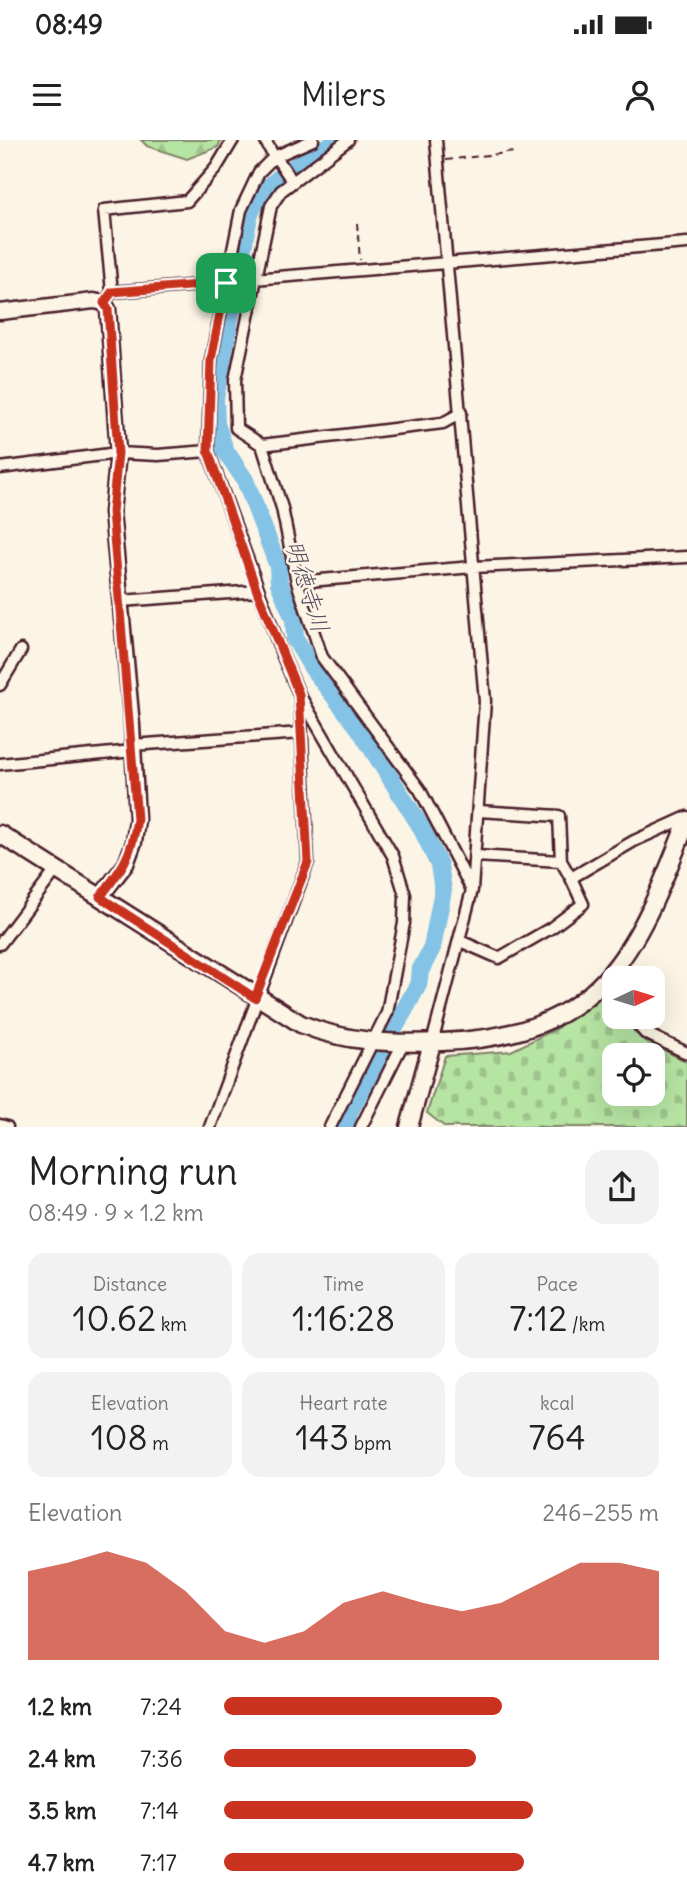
<!DOCTYPE html>
<html lang="en">
<head>
<meta charset="utf-8">
<style>
  :root { --surface:#fff; --page:#f2f2f2; --text:#222; --muted:#767676; --accent:#c8321e }
  body { margin:0; font-family:Delius,"Klee One",sans-serif; background:var(--page); color:var(--text); height:100vh; display:flex; flex-direction:column; font-size:26px; white-space:nowrap }
  * { box-sizing:border-box; margin:0 }
  p { font-size:23px; color:var(--muted) }
  .icon { flex:none; width:38px; height:38px; fill:none; stroke:currentColor; stroke-width:2; stroke-linecap:round; stroke-linejoin:round }
  .map { position:relative; height:987px; overflow:hidden }
  .panel { display:flex; flex-direction:column; background:var(--surface); flex:1 }
  .panel>* { flex:none }
  .needle { width:46px; rotate:86deg }
  .buttons { position:absolute; left:602px; top:826px; display:grid; gap:14px }
  .buttons a { display:grid; place-items:center; width:63px; height:63px; border-radius:14px; background:var(--surface); box-shadow:0 7px 28px #0002; font-size:35px }
  .pin { position:absolute; display:grid; place-items:center; width:60px; height:60px; color:#fff; margin:-30px; border-radius:14px; box-shadow:0 4px 10px #0006 }
  .round { display:grid; place-items:center; flex:none; width:74px; height:74px; border-radius:21px; background:var(--page) }
  .head { display:flex; align-items:center; justify-content:space-between; height:119px; padding:0 28px }
  h1 { font-size:38px; font-weight:600; line-height:52px }
  .stats { display:grid; grid-template-columns:repeat(3,1fr); gap:10px; height:119px; padding:7px 28px }
  .stats div { display:grid; align-content:center; border-radius:18px; background:var(--page); text-align:center }
  .stats b { font-size:35px; font-weight:600 }
  .stats small { font-size:19px; font-weight:400 }
  .stats p { font-size:19px }
  .chart { height:196px; padding:14px 28px }
  .chart p { display:flex; justify-content:space-between }
  .chart svg { width:100%; height:126px; margin-top:7px; fill:var(--accent); opacity:.7 }
  ul { padding:0 28px; list-style:none; font-size:23px }
  li { display:grid; grid-template-columns:112px 84px 1fr; align-items:center; height:52px }
  li i { height:18px; border-radius:9px; background:var(--accent) }
  .status { display:flex; justify-content:space-between; align-items:center; height:49px; padding:0 35px; background:var(--surface); direction:ltr }
  .status svg { height:19px; fill:currentColor }
  header { display:flex; justify-content:space-between; align-items:center; height:91px; padding:0 28px; background:var(--surface); font-size:32px; font-weight:600 }
  .map>svg:first-child { display:block }
  .forest { fill:url(#forest-firs); stroke:#808267; stroke-width:2 }
  .cemetery { fill:url(#cemetery-stones); stroke:#808267; stroke-width:2; fill-rule:evenodd }
  .lines { fill:none; stroke-linecap:round; stroke-linejoin:round }
  .river { stroke:#84c3e5; stroke-width:18 }
  .street-casing { stroke:#4a1f2b; stroke-width:15 }
  .secondary-casing { stroke:#4a1f2b; stroke-width:19 }
  .primary-casing { stroke:#4a1f2b; stroke-width:21 }
  .path { stroke:#4a1f2b; stroke-width:2; stroke-dasharray:7 5; stroke-linecap:butt }
  .street { stroke:#fcf5e5; stroke-width:10 }
  .secondary { stroke:#fcf5e5; stroke-width:14 }
  .primary { stroke:#fcf5e5; stroke-width:16 }
  .route-casing { stroke:#fff; stroke-width:14 }
  .route { stroke:#c8321e; stroke-width:9 }
  .labels { text-anchor:middle; dominant-baseline:central; stroke-width:5; stroke-linejoin:round; paint-order:stroke }
  .water-label { font-size:24px; font-style:italic; fill:#5b5063; stroke:#fcf5e5 }
</style>
</head>
<body>
<div class="status"><b>08:49</b><svg viewBox="0 0 49 12"><path d="M0 12V9h3v3zM5 12V6h3v6zM10 12V3h3v9zM15 12V0h3v12zM26 1h20v11H26zM47 4h2v5h-2z"/></svg></div>
<header><svg class="icon" aria-label="menu" viewBox="0 0 24 24"><path d="M4 6h16M4 12h16M4 18h16"/></svg>Milers<svg class="icon" aria-label="person" viewBox="0 0 24 24"><circle cx="12" cy="8" r="4"/><path d="M4 21q1-7 8-7t8 7"/></svg></header>
<div class="map">
<svg width="687" height="987" viewBox="0 0 687 987">
  <defs>
    <pattern id="forest-firs" width="22" height="20" patternUnits="userSpaceOnUse" patternTransform="scale(1.75)"><rect width="22" height="20" fill="#b6e4a3"/><path d="M5 1l3.5 6h-7zM16 11l3.5 6h-7z" fill="#9ec38c"/></pattern>
    <pattern id="cemetery-stones" width="16" height="16" patternUnits="userSpaceOnUse" patternTransform="scale(1.75)"><rect width="16" height="16" fill="#b6e4a3"/><path d="M2 7V4a2 2 0 0 1 4 0v3zM10 15v-3a2 2 0 0 1 4 0v3z" fill="#9ec38c"/></pattern>
  </defs>
  <rect width="100%" height="100%" fill="#fcf5e5"/>
  <filter id="ink" filterUnits="userSpaceOnUse"><feTurbulence type="fractalNoise" baseFrequency=".0143" numOctaves="2"/><feDisplacementMap in="SourceGraphic" scale="14" xChannelSelector="R" yChannelSelector="G"/><feConvolveMatrix kernelMatrix="1 2 1 2 8 2 1 2 1" color-interpolation-filters="sRGB"/></filter>
  <g filter="url(#ink)">
    <!-- forest -->
    <path class="forest" d="M141 0H221L218 7 187 19 147 6Z"/>
    <!-- cemetery -->
    <path class="cemetery" d="M603 844 614 859V877H628L648 902 687 922V987H445L427 973 445 916 511 911 556 889ZM614 915H653V954H614Z"/>
    <g class="lines">
      <!-- river -->
      <path class="river" d="M338 0C305 21 264 39 249 76L215 258 216 284 225 310 245 340 278 426 279 443 294 479 295 499 313 529 359 588 421 687 439 725 443 750 432 808 420 831 418 845 349 972 345 987"/>
      <!-- street casing -->
      <g class="street-casing">
        <path id="street" d="M265 0 274 17
          M313 0 274 17 259 32 241 70 211 220 208 311 282 514 299 554 393 716 405 755 404 783 387 873 330 987
          M348 0 281 51 271 66 235 240 236 288 262 305 443 283 461 273
          M276 17 293 42
          M254 139 687 103
          M112 152 104 70 187 61 216 28 233 0
          M110 155 112 152 226 143
          M262 305 282 368 297 442 322 517 420 650 471 748
          M0 328 118 313 158 315 208 311
          M297 442 473 427 687 417
          M121 461 257 451
          M0 545 21 510
          M132 605 301 593
          M0 624 133 611
          M479 671 559 676 561 721 571 738
          M476 716 561 721
          M460 801 499 818 551 788 583 764 571 738 634 701 687 677
          M0 804 56 730
          M603 844 614 858
          M631 877 645 893 687 913
          M432 903 472 750 485 561 436 0
          M0 985 7 987
          M210 987 308 722 300 557
          M361 987 403 903"/>
      </g>
      <!-- secondary casing -->
      <g class="secondary-casing">
        <path id="secondary" d="M0 172 94 161 104 163 108 169 118 313 112 372 132 585 137 679 134 702 126 724 100 757"/>
      </g>
      <!-- primary casing -->
      <g class="primary-casing">
        <path id="primary" d="M0 694 301 884C347 903 393 904 442 902 601 896 635 816 687 681
          M409 987 432 903"/>
      </g>
      <!-- path -->
      <path class="path" d="M446 20 515 12
        M357 83 360 120"/>
      <!-- street -->
      <use href="#street" class="street"/>
      <!-- secondary -->
      <use href="#secondary" class="secondary"/>
      <!-- primary -->
      <use href="#primary" class="primary"/>
    </g>
  </g>
  <g class="lines" filter="url(#ink)">
    <!-- route casing -->
    <g class="route-casing">
      <path id="route" d="M226 143 211 220 208 311 257 451 299 554 308 722 255 858 100 757C122 729 132 716 137 679L112 372 118 313 108 169 104 163 112 152Z"/>
    </g>
    <!-- route -->
    <use href="#route" class="route"/>
  </g>
  <g class="labels">
    <!-- water labels -->
    <g class="water-label">
      <text transform="translate(308 446) rotate(73)">明徳寺川</text>
    </g>
  </g>
</svg>
<div class="buttons">
<a><svg class="needle" viewBox="-14 -14 28 28"><path d="M0-13l5 13h-10z" fill="#e53935"/><path d="M0 13l5-13h-10z" fill="#767676"/></svg></a>
<a><svg class="icon" aria-label="locate" viewBox="0 0 24 24"><circle cx="12" cy="12" r="6"/><path d="M12 2v4M12 18v4M2 12h4M18 12h4"/></svg></a>
</div>
<div class="pin" style="left:226px;top:143px;background:#1e9e55"><svg class="icon" aria-label="arrive" viewBox="0 0 24 24"><path d="M6 21V4h12l-3 4 3 4H6"/></svg></div>
</div>
<section class="panel">
<div class="head"><div><h1>Morning run</h1><p>08:49 · 9 × 1.2 km</p></div><a class="round"><svg class="icon" aria-label="share" viewBox="0 0 24 24"><path d="M12 15V3M7 8l5-5 5 5M5 13v7h14v-7"/></svg></a></div>
<div class="stats">
<div><p>Distance</p><b>10.62<small> km</small></b></div>
<div><p>Time</p><b>1:16:28</b></div>
<div><p>Pace</p><b>7:12<small> /km</small></b></div>
</div>
<div class="stats">
<div><p>Elevation</p><b>108<small> m</small></b></div>
<div><p>Heart rate</p><b>143<small> bpm</small></b></div>
<div><p>kcal</p><b>764</b></div>
</div>
<div class="chart"><p><span>Elevation</span>246–255 m</p>
<svg viewBox="0 0 160 44" preserveAspectRatio="none"><path d="M0 44V13L10 10L20 6L30 10L40 20L50 34L60 38L70 34L80 24L90 20L100 24L110 27L120 24L130 17L140 10L150 10L160 13V44z"/></svg>
</div>
<ul>
<li><b>1.2 km</b>7:24<i style="width:64%"></i></li>
<li><b>2.4 km</b>7:36<i style="width:58%"></i></li>
<li><b>3.5 km</b>7:14<i style="width:71%"></i></li>
<li><b>4.7 km</b>7:17<i style="width:69%"></i></li>
</ul>
</section>
</body>
</html>
